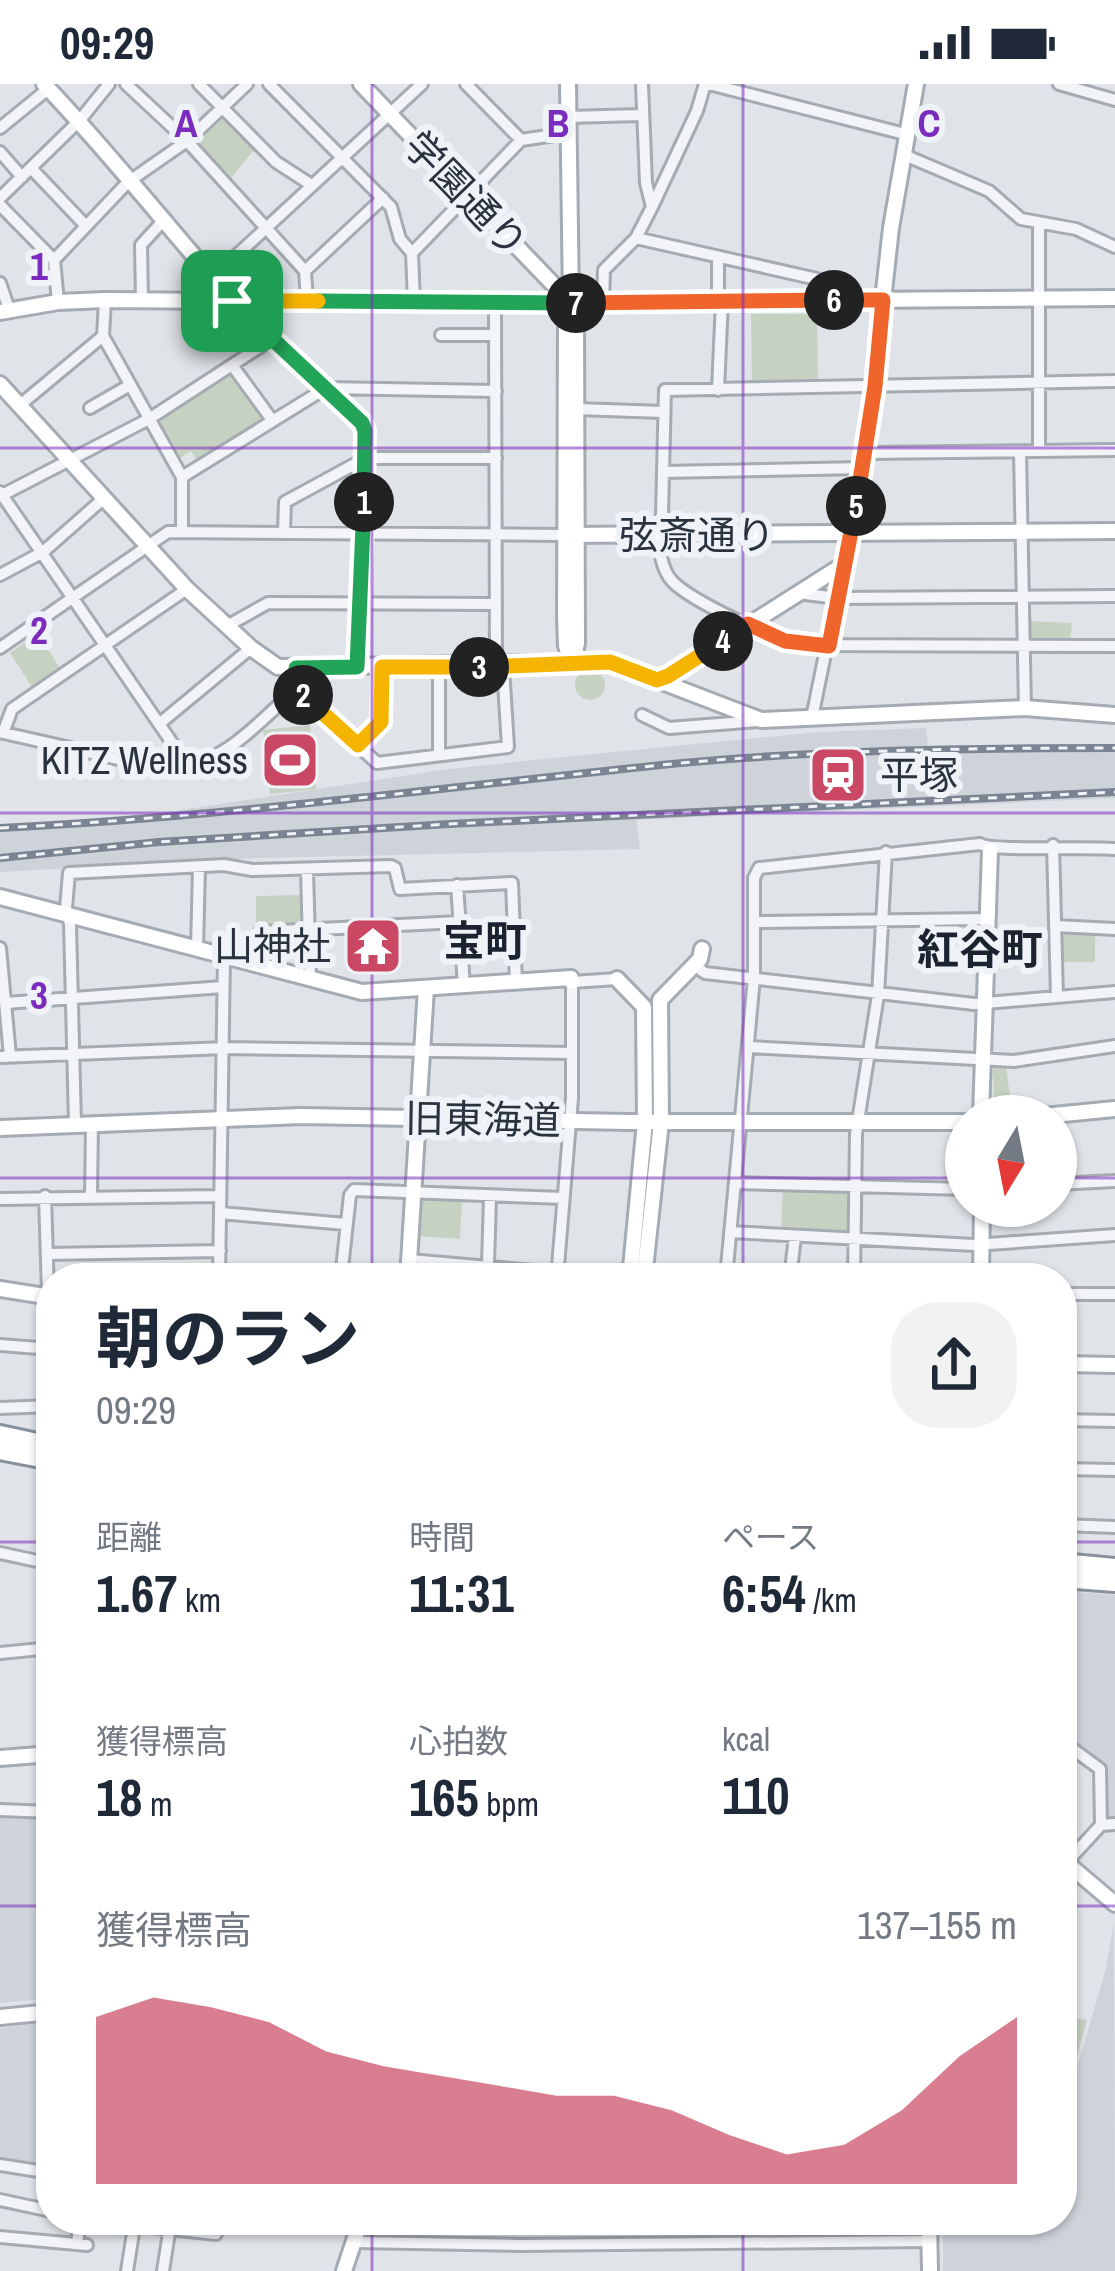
<!DOCTYPE html>
<html lang="ja">
<head>
<meta charset="utf-8">
<style>
  :root { --surface:#fff; --page:#f2f2f3; --text:#1f2937; --muted:#747a83; --accent:#ca4863 }
  body { margin:0; font-family:"Archivo Narrow","Noto Sans JP",sans-serif; background:var(--page); color:var(--text); height:100vh; display:flex; flex-direction:column; font-size:45px; white-space:nowrap }
  * { box-sizing:border-box; margin:0 }
  p { font-size:39px; color:var(--muted) }
  .icon { flex:none; width:66px; height:66px; fill:none; stroke:currentColor; stroke-width:2; stroke-linecap:round; stroke-linejoin:round }
  .map { position:relative; flex:1; overflow:hidden }
  .drawer { position:absolute; left:36px; top:1179px; width:1041px; height:972px; display:flex; flex-direction:column; background:var(--surface); border-radius:48px; box-shadow:0 3px 9px #0004 }
  .drawer>* { flex:none }
  .needle { width:78px; rotate:190deg }
  .tools { position:absolute; left:945px; top:1011px; display:grid; gap:24px }
  .tools a { display:grid; place-items:center; width:132px; height:132px; border-radius:50%; background:var(--surface); box-shadow:0 3px 9px #0004; font-size:60px }
  .pin { position:absolute; display:grid; place-items:center; width:102px; height:102px; color:#fff; margin:-51px; border-radius:24px; box-shadow:0 6px 18px #0006 }
  .km { position:absolute; width:60px; height:60px; margin:-30px; border-radius:50%; background:#222; color:#fff; font-size:33px; line-height:60px; text-align:center }
  .round { display:grid; place-items:center; flex:none; width:126px; height:126px; border-radius:48px; background:var(--page) }
  .overview { display:flex; align-items:center; justify-content:space-between; height:204px; padding:0 60px }
  h1 { font-size:66px; font-weight:700; line-height:90px }
  .metrics { display:grid; grid-template-columns:repeat(3,1fr); gap:18px; height:204px; padding:12px 60px }
  .metrics div { display:grid; align-content:center }
  .metrics b { font-size:51px; font-weight:700 }
  .metrics small { font-size:33px; font-weight:400 }
  .metrics p { font-size:33px }
  .chart { height:336px; padding:24px 60px }
  .chart p { display:flex; justify-content:space-between }
  .chart svg { width:100%; height:216px; margin-top:12px; fill:var(--accent); opacity:.7 }
  .status { display:flex; justify-content:space-between; align-items:center; height:84px; padding:0 60px; background:var(--surface); direction:ltr }
  .status svg { height:33px; fill:currentColor }
  .map>svg:first-child { display:block }
  .built { fill:#ced3da }
  .green { fill:#c6d2c1 }
  .lines { fill:none; stroke-linecap:round; stroke-linejoin:round }
  .street-casing { stroke:#a5abb2; stroke-width:16 }
  .secondary-casing { stroke:#a5abb2; stroke-width:20 }
  .highway-casing { stroke:#88929f; stroke-width:24 }
  .street { stroke:#f2f4f7; stroke-width:10 }
  .secondary { stroke:#fff; stroke-width:14 }
  .highway { stroke:#fff; stroke-width:18 }
  .rail-casing { stroke:#7a8492; stroke-width:8 }
  .rail { stroke:#eff2f6; stroke-width:3; stroke-dasharray:9; stroke-linecap:butt }
  .split-1-casing { stroke:#fff; stroke-width:24 }
  .split-2-casing { stroke:#fff; stroke-width:24 }
  .split-3-casing { stroke:#fff; stroke-width:24 }
  .split-4-casing { stroke:#fff; stroke-width:24 }
  .split-5-casing { stroke:#fff; stroke-width:24 }
  .split-6-casing { stroke:#fff; stroke-width:24 }
  .split-7-casing { stroke:#fff; stroke-width:24 }
  .split-8-casing { stroke:#fff; stroke-width:24 }
  .split-9-casing { stroke:#fff; stroke-width:24 }
  .split-1 { stroke:#22a559; stroke-width:15 }
  .split-2 { stroke:#22a559; stroke-width:15 }
  .split-3 { stroke:#f5b400; stroke-width:15 }
  .split-4 { stroke:#f5b400; stroke-width:15 }
  .split-5 { stroke:#f0652b; stroke-width:15 }
  .split-6 { stroke:#f0652b; stroke-width:15 }
  .split-7 { stroke:#f0652b; stroke-width:15 }
  .split-8 { stroke:#22a559; stroke-width:15 }
  .split-9 { stroke:#f5b400; stroke-width:15 }
  .grid { fill:none; stroke:#7b2cbf; stroke-width:3; stroke-opacity:0.55 }
  .labels { text-anchor:middle; dominant-baseline:central; stroke-width:12; stroke-linejoin:round; paint-order:stroke }
  .street-label { font-size:39px; fill:#29323f; stroke:#eff2f6 }
  .poi-label { font-size:39px; fill:#29323f; stroke:#eff2f6; text-anchor:end }
  .neighbourhood-label { font-size:42px; font-weight:bold; fill:#1b2330; stroke:#eff2f6 }
  .grid-label { font-size:39px; text-anchor:middle; font-weight:bold; fill:#7b2cbf; stroke:#eff2f6; stroke-width:12; stroke-linejoin:round; paint-order:stroke }
</style>
</head>
<body>
<div class="status"><b>09:29</b><svg viewBox="0 0 49 12"><path d="M0 12V9h3v3zM5 12V6h3v6zM10 12V3h3v9zM15 12V0h3v12zM26 1h20v11H26zM47 4h2v5h-2z"/></svg></div>
<div class="map">
<svg width="1115" height="2187" viewBox="0 0 1115 2187">
  <rect width="100%" height="100%" fill="#e0e4e8"/>
  <!-- built -->
  <path class="built" d="M926 644 928 662 1115 660V714L636 736 640 765 225 775 0 788V740L83 737 175 727 442 686 543 675 818 648Z
    M1062 1507 1115 1511V1736L1104 1734 1103 1683 1062 1651Z
    M0 1730 51 1733V1914L0 1919Z
    M1114 1838 1115 2187H943V2136H1062V2131L1067 2130 1069 2114 1062 2090V2012L1072 2001 1105 1888Z
    M51 1938V2085L0 2076V1944Z"/>
  <!-- green -->
  <path class="green" d="M224 31 255 65 229 96 194 56Z
    M751 230H817L818 298H752Z
    M230 288 265 336 199 379 191 367 177 376 157 334Z
    M1028 537 1072 539 1070 559 1028 558Z
    M38 549 61 586 34 606 10 569Z
    M575 601a15 15 0 1 1 30 0a15 15 0 1 1-30 0Z
    M310 641 316 705 270 710 263 646Z
    M305 811 306 843 256 844V812Z
    M1060 847 1095 848V878H1060Z
    M993 982H1006L1011 1020 994 1019Z
    M783 1104 850 1106V1150L781 1148Z
    M421 1115 462 1117 460 1155 417 1152Z
    M1062 1932 1087 1936 1068 2003 1062 2005Z"/>
  <g class="lines">
    <!-- street casing -->
    <g class="street-casing">
      <path id="street" d="M126 0 187 57 305 187 307 217
        M199 0 276 78 310 100
        M269 0 391 123 400 155 412 169 414 218
        M466 0 521 56
        M709 0 905 50
        M1059 0 1115 16
        M568 33 641 31
        M0 44 48 5
        M0 68 22 93
        M902 70 989 107 1021 135 1076 145 1115 163
        M31 84 86 142
        M0 114 80 36 109 0
        M0 121 54 176
        M652 123 697 27 705 0
        M636 154 817 195 818 217
        M412 169 521 56 568 49
        M305 187 383 114
        M212 194 422 0
        M0 199 9 225
        M105 216 103 252 182 393
        M142 216 141 161 162 138
        M233 217 357 333 366 347 357 583
        M58 218 54 176 128 98 187 57 247 0
        M603 218 604 186 636 154 652 123 646 99 642 0
        M718 218V174
        M495 219 496 582
        M441 251H495
        M232 281 272 336
        M1115 297 665 306 661 473C663 482 666 491 673 498 693 518 773 555 801 561L1115 562
        M718 306 722 217
        M20 321 103 252
        M90 324 130 301
        M577 325 663 328
        M1039 367V139
        M1020 368 1025 624
        M866 369 1115 366
        M663 388 864 384
        M0 408 190 685
        M4 410 149 335 272 255
        M182 447V393L326 304 496 307
        M284 448 285 418 366 374H496
        M0 491 43 468 103 415
        M797 509 838 514 1115 512
        M227 542 268 519 496 520
        M0 564 168 448 566 451
        M439 583V671
        M295 584 296 605 377 679 508 663 503 583
        M642 631 669 644 758 637
        M812 634 843 481
        M159 640 251 564
        M0 648 171 687C224 680 258 639 296 605
        M3 649 12 625 187 505
        M358 661 381 638 382 583
        M1053 761 1057 913
        M307 786 310 895
        M457 801 464 902
        M756 838 986 835
        M1055 842 1115 845
        M0 864 10 972
        M197 865 199 783
        M250 880 260 848 459 838
        M694 881 705 889 974 920 1115 908
        M6 919 223 903
        M748 963 1014 977 1115 962
        M0 973 225 964 572 969
        M75 1040 70 840 66 824 69 789 224 781 252 786 391 782 395 784 400 805 512 799 516 898
        M735 1099 966 1105
        M1056 1100 1115 1097
        M45 1112 51 1307
        M91 1112 92 1040
        M0 1115 220 1112
        M220 1129 346 1140
        M730 1148 974 1161 1115 1151
        M47 1170 220 1167
        M409 1176 557 1189
        M488 1181 490 1113
        M219 1194 224 873
        M341 1194 350 1111 354 1106 563 1114
        M557 1194 572 1014V898L617 895
        M726 1194 754 894V794L759 784 980 760C993 768 1088 762 1115 765
        M790 1194 795 1153
        M854 1194 856 1050 878 911 886 768
        M1062 1210H1115
        M0 1261 51 1265
        M0 1324 51 1322
        M1062 1336 1115 1337
        M1062 1385 1115 1386
        M1062 1441 1115 1443
        M0 1469 51 1480
        M0 1569 51 1564
        M1062 1657 1100 1685 1101 1741 1115 1740
        M0 1726 51 1728
        M1066 1779 1101 1741
        M0 2081 51 2089
        M0 2116 51 2127
        M88 2136 216 2150 217 2136
        M0 2153 87 2161
        M355 2158 520 2161 930 2157
        M77 2160 80 2136
        M127 2187 134 2143
        M163 2187 171 2136"/>
    </g>
    <!-- secondary casing -->
    <g class="secondary-casing">
      <path id="secondary" d="M44 0C110 69 169 145 233 217
        M361 0 571 219
        M568 0 571 219 576 233 577 559 573 579
        M571 219 566 236 565 533 566 562 572 578
        M0 228 58 218 105 216 495 219 1115 214
        M0 300 187 505 251 564 278 583 610 578 761 636 1025 624 1115 631
        M566 451 1115 447
        M657 595 668 592 843 481 866 369 891 144 916 0
        M0 813 362 908 571 894 572 898
        M617 895 644 923 645 1038 630 1194
        M981 1032 990 766
        M1043 1032 1115 1025
        M0 1044 301 1032 629 1038H966
        M408 1194 426 904
        M644 1194 661 1038 660 916 700 875 702 865
        M981 1194 982 1122
        M0 1205 51 1213
        M1062 1280 1115 1281
        M0 1674 51 1670
        M1062 1775 1115 1820
        M0 1933 51 1928
        M929 2136 930 2187
        M344 2187 361 2136"/>
    </g>
    <!-- highway casing -->
    <g class="highway-casing">
      <path id="highway" d="M0 1351 51 1362
        M0 1366 51 1376
        M1062 1479 1115 1484
        M1062 1494 1115 1498"/>
    </g>
    <!-- street -->
    <use href="#street" class="street"/>
    <!-- secondary -->
    <use href="#secondary" class="secondary"/>
    <!-- highway -->
    <use href="#highway" class="highway"/>
    <!-- rail casing -->
    <g class="rail-casing">
      <path id="rail" d="M0 744C221 733 440 704 661 681 811 666 964 664 1115 664
        M0 774 159 758 449 740 1115 708"/>
    </g>
    <!-- rail -->
    <use href="#rail" class="rail"/>
  </g>
  <g class="lines">
    <!-- split-1 casing -->
    <g class="split-1-casing">
      <path id="split-1" d="M232 217 362 339 365 347 364 418"/>
    </g>
    <!-- split-2 casing -->
    <g class="split-2-casing">
      <path id="split-2" d="M303 611 296 605V584L357 583 364 418"/>
    </g>
    <!-- split-3 casing -->
    <g class="split-3-casing">
      <path id="split-3" d="M303 611 358 661 381 638 382 583H479"/>
    </g>
    <!-- split-4 casing -->
    <g class="split-4-casing">
      <path id="split-4" d="M479 583 610 578 657 596 668 592 723 557"/>
    </g>
    <!-- split-5 casing -->
    <g class="split-5-casing">
      <path id="split-5" d="M723 557 748 540 785 557 829 562 856 422"/>
    </g>
    <!-- split-6 casing -->
    <g class="split-6-casing">
      <path id="split-6" d="M834 216H883L875 302 856 422"/>
    </g>
    <!-- split-7 casing -->
    <g class="split-7-casing">
      <path id="split-7" d="M576 219 834 216"/>
    </g>
    <!-- split-8 casing -->
    <g class="split-8-casing">
      <path id="split-8" d="M318 217 576 219"/>
    </g>
    <!-- split-9 casing -->
    <g class="split-9-casing">
      <path id="split-9" d="M232 217H318"/>
    </g>
    <!-- split-1 -->
    <use href="#split-1" class="split-1"/>
    <!-- split-2 -->
    <use href="#split-2" class="split-2"/>
    <!-- split-3 -->
    <use href="#split-3" class="split-3"/>
    <!-- split-4 -->
    <use href="#split-4" class="split-4"/>
    <!-- split-5 -->
    <use href="#split-5" class="split-5"/>
    <!-- split-6 -->
    <use href="#split-6" class="split-6"/>
    <!-- split-7 -->
    <use href="#split-7" class="split-7"/>
    <!-- split-8 -->
    <use href="#split-8" class="split-8"/>
    <!-- split-9 -->
    <use href="#split-9" class="split-9"/>
  </g>
  <!-- grid -->
  <path class="grid" d="M372 0V1194M743 0V1194M0 364H1115M0 729H1115M0 1094H966M1056 1094H1115M0 1458H51M1062 1458H1115M0 1822H51M1062 1822H1115M372 2136V2187M743 2136V2187"/>
  <!-- icons -->
  <defs>
    <g id="stadium-square" transform="scale(3)"><rect x="-9" y="-9" width="18" height="18" rx="4" fill="#ca4863" stroke="#eff2f6"/><path d="M0-5a6.5 5 0 1 0 0 10a6.5 5 0 1 0 0-10ZM-3.5-1.8h7v3.6h-7Z" fill="#fff"/></g>
    <g id="station-square" transform="scale(3)"><rect x="-9" y="-9" width="18" height="18" rx="4" fill="#ca4863" stroke="#eff2f6"/><path d="M-3-6H3Q5-6 5-4V2Q5 4 3 4L4.5 6H3L1.5 4h-3L-3 6H-4.5L-3 4Q-5 4-5 2V-4Q-5-6-3-6ZM-3.5-4v3h7v-3ZM-3.5 1v1.5H-2V1ZM2 1v1.5H3.5V1Z" fill="#fff"/></g>
    <g id="temple-square" transform="scale(3)"><rect x="-9" y="-9" width="18" height="18" rx="4" fill="#ca4863" stroke="#eff2f6"/><path d="M0-6L5-2H3V0L6.5 2.5H4V6H1.5V3h-3V6H-4V2.5H-6.5L-3 0V-2H-5Z" fill="#fff"/></g>
  </defs>
  <g fill-rule="evenodd">
    <use href="#stadium-square" x="290" y="676"/>
    <use href="#station-square" x="838" y="691"/>
    <use href="#temple-square" x="373" y="862"/>
  </g>
  <g class="labels">
    <!-- street labels -->
    <g class="street-label">
      <text transform="translate(466 110) rotate(46)">学園通り</text>
      <text x="697" y="451">弦斎通り</text>
      <text transform="translate(483 1035) rotate(1)">旧東海道</text>
    </g>
    <!-- poi labels -->
    <g class="poi-label">
      <text x="248" y="676">KITZ Wellness</text>
      <text x="880" y="691" text-anchor="start">平塚</text>
      <text x="331" y="862">山神社</text>
    </g>
    <!-- neighbourhood labels -->
    <g class="neighbourhood-label">
      <text x="485" y="857">宝町</text>
      <text x="980" y="865">紅谷町</text>
    </g>
  </g>
  <g class="grid-label">
    <text x="186" y="53">A</text>
    <text x="558" y="53">B</text>
    <text x="929" y="53">C</text>
    <text x="39" y="196">1</text>
    <text x="39" y="560">2</text>
    <text x="39" y="925">3</text>
  </g>
</svg>
<div class="tools">
<a><svg class="needle" viewBox="-14 -14 28 28"><path d="M0-13l5 13h-10z" fill="#e53935"/><path d="M0 13l5-13h-10z" fill="#747a83"/></svg></a>
</div>
<div class="pin" style="left:232px;top:217px;background:#1e9e55"><svg class="icon" aria-label="arrive" viewBox="0 0 24 24"><path d="M6 21V4h12l-3 4 3 4H6"/></svg></div>
<b class="km" style="left:364px;top:418px">1</b>
<b class="km" style="left:303px;top:611px">2</b>
<b class="km" style="left:479px;top:583px">3</b>
<b class="km" style="left:723px;top:557px">4</b>
<b class="km" style="left:856px;top:422px">5</b>
<b class="km" style="left:834px;top:216px">6</b>
<b class="km" style="left:576px;top:219px">7</b>
<section class="drawer">
<div class="overview"><div><h1>朝のラン</h1><p>09:29</p></div><a class="round"><svg class="icon" aria-label="share" viewBox="0 0 24 24"><path d="M12 15V3M7 8l5-5 5 5M5 13v7h14v-7"/></svg></a></div>
<div class="metrics">
<div><p>距離</p><b>1.67<small> km</small></b></div>
<div><p>時間</p><b>11:31</b></div>
<div><p>ペース</p><b>6:54<small> /km</small></b></div>
</div>
<div class="metrics">
<div><p>獲得標高</p><b>18<small> m</small></b></div>
<div><p>心拍数</p><b>165<small> bpm</small></b></div>
<div><p>kcal</p><b>110</b></div>
</div>
<div class="chart"><p><span>獲得標高</span>137–155 m</p>
<svg viewBox="0 0 160 44" preserveAspectRatio="none"><path d="M0 44V10L10 6L20 8L30 11L40 17L50 20L60 22L70 24L80 26L90 26L100 29L110 34L120 38L130 36L140 29L150 18L160 10V44z"/></svg>
</div>
</section>
</div>
</body>
</html>
